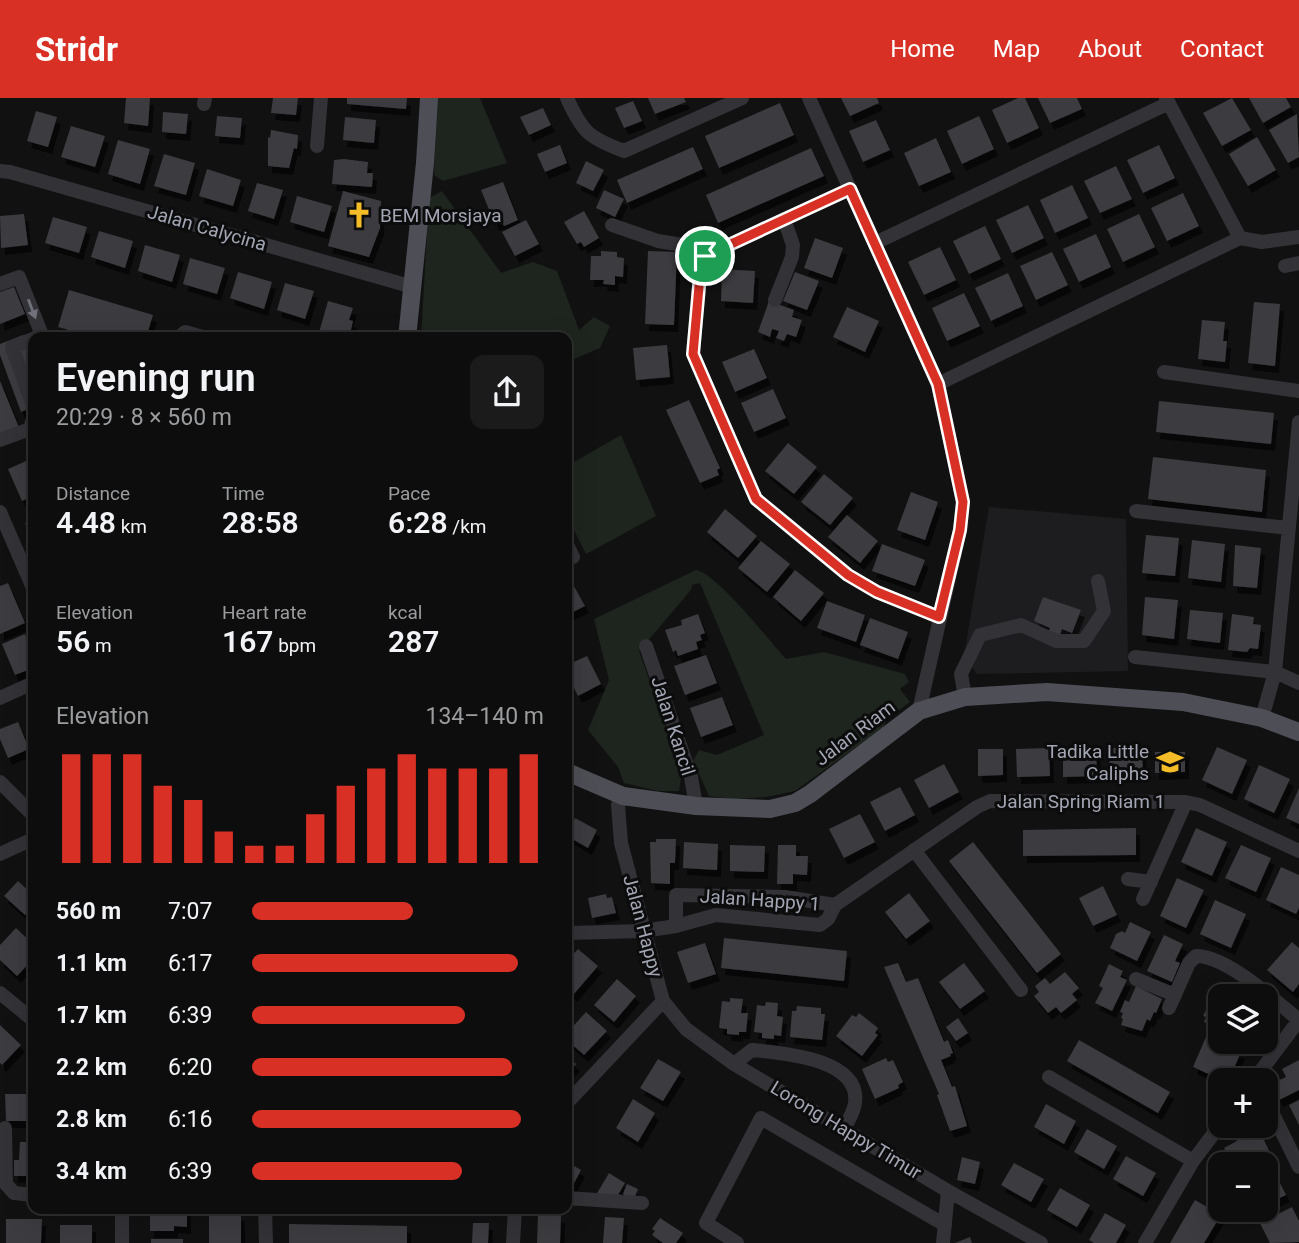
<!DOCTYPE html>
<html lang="en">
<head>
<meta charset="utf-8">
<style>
  :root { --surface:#0d0d0e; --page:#1b1b1c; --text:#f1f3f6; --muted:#9a9c9e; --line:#2d2d2e; --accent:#d93025 }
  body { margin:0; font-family:Roboto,sans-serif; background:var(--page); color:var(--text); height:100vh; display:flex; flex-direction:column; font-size:26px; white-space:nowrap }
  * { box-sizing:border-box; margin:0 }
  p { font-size:23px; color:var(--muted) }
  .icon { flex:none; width:38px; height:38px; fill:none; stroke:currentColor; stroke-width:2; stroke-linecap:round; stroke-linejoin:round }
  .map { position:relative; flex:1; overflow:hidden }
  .sheet { position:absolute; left:28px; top:234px; width:544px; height:882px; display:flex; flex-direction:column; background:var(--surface); border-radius:14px; box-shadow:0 7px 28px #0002,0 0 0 2px var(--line) }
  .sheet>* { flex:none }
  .fabs { position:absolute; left:1208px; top:886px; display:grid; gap:14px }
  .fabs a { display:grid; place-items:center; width:70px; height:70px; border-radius:14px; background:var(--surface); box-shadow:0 7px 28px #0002,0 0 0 2px var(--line); font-size:35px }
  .pin { position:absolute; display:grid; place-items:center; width:60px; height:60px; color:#fff; margin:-30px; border:4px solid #fff; border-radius:50%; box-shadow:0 2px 7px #0007 }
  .round { display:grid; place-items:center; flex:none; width:74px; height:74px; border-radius:14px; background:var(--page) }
  .overview { display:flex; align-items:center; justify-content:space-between; height:119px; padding:0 28px }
  h1 { font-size:38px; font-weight:600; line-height:52px }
  .stats { display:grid; grid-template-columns:repeat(3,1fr); gap:10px; height:119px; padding:7px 28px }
  .stats div { display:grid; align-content:center }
  .stats b { font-size:30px; font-weight:600 }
  .stats small { font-size:19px; font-weight:400 }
  .stats p { font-size:19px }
  .chart { height:196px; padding:14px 28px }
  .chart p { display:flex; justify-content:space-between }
  .chart svg { width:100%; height:126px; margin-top:7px; stroke:var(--accent); stroke-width:6 }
  ul { padding:0 28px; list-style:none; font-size:23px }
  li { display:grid; grid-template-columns:112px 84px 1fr; align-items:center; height:52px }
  li i { height:18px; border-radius:9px; background:var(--accent) }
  header { display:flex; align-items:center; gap:42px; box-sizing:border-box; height:98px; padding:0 35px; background:var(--accent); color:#fff }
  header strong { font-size:33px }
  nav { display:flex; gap:38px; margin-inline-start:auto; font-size:24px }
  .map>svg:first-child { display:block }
  .built { fill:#1d1d1f }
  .green { fill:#1d251e }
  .building { fill:#3b3b3f; filter:url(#shadow) }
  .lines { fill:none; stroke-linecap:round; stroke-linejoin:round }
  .minor { stroke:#323237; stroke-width:14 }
  .major { stroke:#4e4f56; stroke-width:18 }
  .oneway { fill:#70727b }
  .route-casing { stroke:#fff; stroke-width:14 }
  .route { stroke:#d93025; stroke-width:9 }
  .labels { text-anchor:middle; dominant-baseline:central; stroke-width:6; stroke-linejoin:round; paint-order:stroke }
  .poi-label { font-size:19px; fill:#a2a6b3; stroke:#0c0c0d; text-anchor:start }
  .street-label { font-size:19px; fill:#a2a6b3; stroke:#0c0c0d }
</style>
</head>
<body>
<header>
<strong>Stridr</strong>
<nav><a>Home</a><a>Map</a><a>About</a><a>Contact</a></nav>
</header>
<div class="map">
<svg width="1299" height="1145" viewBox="0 0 1299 1145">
  <defs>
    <filter id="shadow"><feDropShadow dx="4" dy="7" stdDeviation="0" flood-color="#0009"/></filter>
  </defs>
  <rect width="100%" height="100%" fill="#111112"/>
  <!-- built -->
  <path class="built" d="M989 409 1126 421 1128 573 977 576 964 558Z"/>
  <!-- green -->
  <path class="green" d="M436 0H480L507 65 443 83 434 77Z
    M442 93 501 175 533 164 557 173 579 232 594 219 610 228 600 250 567 264V240H421L429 100Z
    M621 337 656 418 586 456 567 418V368Z
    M696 472C716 475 770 543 786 561L824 554 905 576 909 584 900 591 910 604 887 621 883 630 795 693 766 699 734 701 709 698 693 663 699 652 717 657 764 637 700 485 692 487 691 492 639 553 682 674 679 693H658L624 685 618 669 588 632 609 582 594 521Z"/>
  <!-- building -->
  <path class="building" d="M126 0H150L148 28 124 25Z
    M273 0H298L296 17 271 15Z
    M347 0H407L406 11 347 6Z
    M648 0H684L686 4 655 16Z
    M841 0H877L879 5 850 18Z
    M1018 0H1025L1039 30 1007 45 992 12Z
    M1038 0H1077L1082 11 1050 25Z
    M1232 0 1251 32 1222 48 1203 15Z
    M1249 0H1286L1291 9 1263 25Z
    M633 3 642 23 624 30 615 10Z
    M780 5 794 37 719 70 705 38Z
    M543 10 551 27 529 37 520 19Z
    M36 13 57 19 48 49 27 43Z
    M163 14 188 16 186 36 162 34Z
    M1297 16 1299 59 1288 65 1269 32Z
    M217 18 242 20 240 40 215 38Z
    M979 18 994 51 962 66 947 33Z
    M345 19 376 22 374 45 343 42Z
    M876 22 890 52 863 64 849 33Z
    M71 28 105 38 95 69 61 59Z
    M271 32 298 37 297 51 294 50 289 70 268 68V39L270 40Z
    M1257 39 1276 72 1248 88 1229 56Z
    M936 40 951 74 919 88 904 55Z
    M118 42 150 51 140 86 108 76Z
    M560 47 567 65 545 74 537 56Z
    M1159 47 1175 80 1143 95 1127 62Z
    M693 49 703 71 627 105 617 82Z
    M811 50 824 78 718 125 706 97Z
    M164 56 195 65 186 97 154 88Z
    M344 61 368 64 367 75H373L372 89 332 86 334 62Z
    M586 63 604 72 593 93 576 85Z
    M1116 68 1132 101 1100 115 1084 83Z
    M207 71 241 82 233 108 199 98Z
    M503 84 518 122 504 128 502 124 495 126 481 92Z
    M257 85 283 92 274 121 248 113Z
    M1072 87 1088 120 1055 135 1040 102Z
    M604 92 624 101 615 119 596 110Z
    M343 93 381 103 380 130 369 159 328 148Z
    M1183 95 1199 128 1167 143 1151 110Z
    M297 98 332 108 324 134 290 124Z
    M1028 107 1044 140 1012 155 996 122Z
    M584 113 599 140 584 149 581 144 577 146 564 124Z
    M24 116 28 147 1 150 0 118Z
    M1139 116 1155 149 1123 164 1107 131Z
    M53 119 87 129 79 155 45 145Z
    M526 122 539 146 515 158 502 134Z
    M985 128 1001 161 969 176 953 143Z
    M99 133 133 143 125 170 91 159Z
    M1096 136 1111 169 1079 184 1063 151Z
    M815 140 843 150 832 180 804 170Z
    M145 147 180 157 172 184 138 173Z
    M940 149 956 182 924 197 908 164Z
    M601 153 617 154V159L624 160 623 179 615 178V187L603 186 604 182H590L591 158H601Z
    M648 153 677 154 674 227 645 226Z
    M1052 154 1068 187 1036 202 1020 168Z
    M190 160 225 170 217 196 183 186Z
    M722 171 755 173 753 205 721 203Z
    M238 174 272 184 264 211 230 200Z
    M795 174 819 183 807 212 783 203Z
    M1008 175 1023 208 991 223 975 190Z
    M285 185 314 193 305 221 277 212Z
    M14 189 25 216 0 226V194Z
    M69 192 153 217 146 240H96L58 229Z
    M964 195 980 228 947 243 932 210Z
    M328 203 353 210 349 222 353 223 349 240 333 237 332 240 318 238Z
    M769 203 794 212 792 219 802 222 796 239 787 236 784 243 776 240 779 233 772 231 770 239 758 234Z
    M1254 204 1280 206 1275 268 1248 265Z
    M847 209 879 223 865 254 833 239Z
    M1202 222 1225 224 1223 243H1227L1225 264 1198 261Z
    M23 237 33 264V309L21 314 0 257V246Z
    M667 247 670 279 636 282 633 250Z
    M754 251 767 280 735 294 722 264Z
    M0 283 20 332 0 340Z
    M773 291 786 320 754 334 741 305Z
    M689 302 720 370 717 372 719 377 700 385 666 312Z
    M1159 303 1274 315 1271 346 1156 334Z
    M788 345 817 369 794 396 765 373Z
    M1153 359 1266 372 1262 414 1148 401Z
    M33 360V398L22 403 8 371Z
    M824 376 853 400 830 427 801 404Z
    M911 394 938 404 925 442 897 432Z
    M725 411 757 438 738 460 707 434Z
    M847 417 878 443 860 465 828 439Z
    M33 421V444L25 425Z
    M1146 437 1179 440 1175 478 1142 475Z
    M1192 442 1225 446 1221 484 1188 480Z
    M761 443 790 466 767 494 738 470Z
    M882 446 925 462 915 488 872 473Z
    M1235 447 1261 450 1257 490 1233 488Z
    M795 472 824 495 801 523 773 499Z
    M567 476 585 508 567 517Z
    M8 485 25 525 0 536V488Z
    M1043 499 1081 512 1072 535 1062 531 1060 537 1049 533 1050 530 1034 523Z
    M1145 499 1178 502 1174 541 1142 537Z
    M827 503 865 517 856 544 817 530Z
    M1190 512 1223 515 1220 545 1187 541Z
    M698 516 705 535 700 537 702 542 696 544 698 551 678 558 676 552 673 554 665 532 682 527 681 522Z
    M1232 516 1254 519 1253 526 1261 527 1258 551 1250 550 1247 554 1228 552Z
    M870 520 908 534 898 561 860 547Z
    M25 536 33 557V570L15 577 2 546Z
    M706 557 717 585 685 597 674 568Z
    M587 558 601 586 578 598 567 576V567Z
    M722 599 733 627 701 639 690 610Z
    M18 624 29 651 8 660 0 641V631Z
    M1142 649 1143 677 1110 678 1109 650Z
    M1217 649 1247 662 1232 696 1202 682Z
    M1049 650 1050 678 1017 679 1016 651Z
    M1063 650H1096L1097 678 1063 679Z
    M978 651H1003V677L978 678Z
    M1155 654H1185V674L1155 675Z
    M944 666 959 694 929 710 914 682Z
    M1259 667 1290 681 1274 715 1244 701Z
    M900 689 915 717 885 733 870 704Z
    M1299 690V726L1286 720Z
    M860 716 875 744 844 760 829 731Z
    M575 720 597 732 588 750 567 738Z
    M1136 730V757L1023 758V732Z
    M1196 730 1227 744 1212 778 1181 764Z
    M656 741H676L675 765H670V786L651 785 650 744H656Z
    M684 744 718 746 717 772 683 770Z
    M973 744 1061 856 1037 875 949 763Z
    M730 747 765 748 764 774 730 773Z
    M778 747H796V758H808L807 777 793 776V786H777Z
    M1241 747 1271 760 1256 794 1225 780Z
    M1281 769 1299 777V810L1296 816 1266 802Z
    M1177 780 1204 792 1186 830 1160 818Z
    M18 783 33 797V809L25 817 4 798Z
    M1103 788 1117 817 1093 828 1079 800Z
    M909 795 930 823 906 841 885 814Z
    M606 796 607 800 612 799 616 815 592 820 588 800Z
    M1215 802 1246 816 1231 850 1200 836Z
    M1130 824 1151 834 1137 863 1110 850 1116 836 1122 833 1125 835Z
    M16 830 33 846V861L17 878 0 862V847Z
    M1164 837 1183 846 1175 863 1180 865 1172 884 1147 873Z
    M724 840 847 853 844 883 721 870Z
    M1292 844 1299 850V886L1293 894 1267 872Z
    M705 845 716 876 688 885 677 854Z
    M578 851 598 868 573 897 567 892V863Z
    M898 865 906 884 918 880 944 944 948 942 953 955 950 956 951 958 941 962 952 989 955 988 967 1028 950 1033 937 997 939 996 884 869Z
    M964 865 985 893 960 911 939 884Z
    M1109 866 1123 873 1120 879 1127 882 1112 913 1095 905 1103 890 1099 888Z
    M1065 874 1079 890 1072 896 1077 902 1061 915 1056 909 1048 915 1034 898 1039 894 1035 888 1045 880 1050 886Z
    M617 881 636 898 614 924 594 907Z
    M1136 888 1162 901 1156 915 1154 914 1150 923 1147 921 1142 933 1121 927 1123 921 1121 920 1123 915 1120 914 1125 902 1129 904Z
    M1214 897 1220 900V930L1204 924 1206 919 1203 918Z
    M730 900 743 901 741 915H748L746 934H739V937L727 936V931L719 930 722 903 730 904Z
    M766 904 778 905 777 918 783 919 781 938 774 937V941L762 940V935L754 934 757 907 765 908Z
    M797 908 821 910V916H825L822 942 790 939 792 913H796Z
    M586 914 607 933 584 957 567 942V935Z
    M859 915 878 930 875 935 878 937 862 958 836 938 852 917 856 919Z
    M958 920 968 935 956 943 946 929Z
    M0 927 21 947 2 967 0 965Z
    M1206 939 1241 954 1229 982H1222L1193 969Z
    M1079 942 1170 994 1158 1015 1067 963Z
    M567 958 576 966 567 976Z
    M886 960 888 964 893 962 903 984 898 987 899 990 875 1001 862 971Z
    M658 961 681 974 663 1003 640 990Z
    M1299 962V992L1279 1002 1271 986 1286 979 1282 971Z
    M5 996H26V1023H6Z
    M633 1001 655 1015 638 1044 616 1030Z
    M1299 1002V1027L1289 1007Z
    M1046 1006 1076 1023 1064 1046 1034 1029Z
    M1247 1027H1257L1271 1057 1252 1066 1246 1064 1232 1066 1224 1050 1237 1043 1235 1038 1241 1030Z
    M1087 1031 1117 1048 1104 1071 1074 1054Z
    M20 1044H33V1078H14V1062H19Z
    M1126 1058 1156 1075 1143 1098 1113 1081Z
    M962 1059 980 1064 975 1086 957 1082Z
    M567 1064 581 1072 572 1089 567 1086Z
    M1014 1065 1044 1081 1031 1104 1001 1087Z
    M1270 1066 1286 1097 1265 1107V1069Z
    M609 1075 625 1085 618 1097H596Z
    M627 1086 638 1091 634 1101 623 1096Z
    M1060 1090 1090 1107 1077 1129 1047 1112Z
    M1195 1102 1221 1117 1204 1145H1170Z
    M1292 1109 1299 1123V1144L1270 1145 1260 1125Z
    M150 1111H187V1129L174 1128V1133H150Z
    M1105 1115 1126 1127 1116 1145H1094L1089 1142Z
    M209 1116H241V1145H209Z
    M538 1117 561 1118 560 1145H537Z
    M605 1119 624 1120 622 1145H603Z
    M660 1120 683 1135 676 1145H663L652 1137 655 1133 652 1131Z
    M6 1121H42L41 1145H6Z
    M473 1125H489L488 1145H472Z
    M289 1126 407 1128V1145H289Z
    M60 1127H92V1145H60Z
    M970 1139 972 1145H955Z
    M151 1141H183V1145H151Z"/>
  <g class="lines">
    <!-- minor -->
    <path class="minor" d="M567 0C582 34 589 40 624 53L742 0
      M809 0 938 286 963 404 960 432 919 613
      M204 6 205 0
      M317 48 321 0
      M0 73 10 74 413 189
      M850 91 705 158 701 166 693 256 756 401 848 477 877 494 939 519
      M612 127 658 143 695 149 705 158
      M1240 140 1262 144 1299 139
      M875 145 1169 5
      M1285 168 1299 165
      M0 186 19 179 42 237 35 240
      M775 202 792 159 793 147 784 121
      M178 240 185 234 206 240
      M33 241 12 249 33 307
      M1164 274 1299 293
      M938 286 1240 140 1166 0
      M0 342 30 331 33 320
      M1136 413 1288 430
      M0 414 33 490
      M567 447 573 459
      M646 548 691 679 696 708
      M1135 559 1275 574 1299 585
      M965 599 961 576 980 537 1021 527 1056 543H1084L1104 513 1098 483
      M0 600 33 585
      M1262 620 1275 574 1299 324
      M0 684 33 717
      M914 752 1021 892
      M0 756 33 741
      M1128 781 1151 784
      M1143 801 1186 704
      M676 828V797L785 799 835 807
      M567 835 643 833 676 828 716 817 820 827 828 821 835 807 977 709 990 703 1186 704 1200 707 1299 753
      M1136 881 1175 897
      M0 895 33 922
      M663 903 686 931 734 966 948 1093 1041 1145
      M1169 910 1189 865 1196 858C1227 858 1274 902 1299 922
      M734 966 752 952C781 955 861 960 855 1005 854 1014 848 1023 844 1031
      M1049 979 1193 1063
      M1254 982 1299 922
      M567 1005 663 903 621 745 618 707 623 698
      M1265 1012 1275 1020 1299 1069
      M5 1030 6 1086 14 1095 33 1097
      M567 1100 642 1105
      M265 1111 266 1145
      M122 1145V1111
      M513 1145 515 1111
      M737 1145 706 1125 761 1020 945 1127
      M943 1145 948 1093
      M1145 1145 1193 1063 1220 1027"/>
    <!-- major -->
    <path class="major" d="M407 240 425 65 429 0
      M567 674 623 698 696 708 770 711 795 705 810 696 919 613 965 599 1047 594 1183 604 1262 620 1299 634"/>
  </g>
  <!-- one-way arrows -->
  <defs><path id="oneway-solid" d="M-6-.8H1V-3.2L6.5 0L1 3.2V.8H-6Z" transform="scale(1.75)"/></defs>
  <use class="oneway" href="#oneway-solid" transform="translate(32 211) rotate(69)"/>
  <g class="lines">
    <!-- route casing -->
    <g class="route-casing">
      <path id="route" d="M850 91 938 286 963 404 960 432 939 519 877 494 848 477 756 401 693 256 701 166 705 158Z"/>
    </g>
    <!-- route -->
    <use href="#route" class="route"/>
  </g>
  <!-- icons -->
  <defs>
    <g id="church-bare" transform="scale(2.1)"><path d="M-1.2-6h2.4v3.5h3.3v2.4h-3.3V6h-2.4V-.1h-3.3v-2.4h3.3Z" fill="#f4bd27" stroke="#0c0c0d" stroke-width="2.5" paint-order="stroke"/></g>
    <g id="school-bare" transform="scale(2.1)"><path d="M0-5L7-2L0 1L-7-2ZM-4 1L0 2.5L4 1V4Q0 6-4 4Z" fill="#f4bd27" stroke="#0c0c0d" stroke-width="2.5" paint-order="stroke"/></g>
  </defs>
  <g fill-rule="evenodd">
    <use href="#church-bare" x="359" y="117"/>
    <use href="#school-bare" x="1170" y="664"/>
  </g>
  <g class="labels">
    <!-- poi labels -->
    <g class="poi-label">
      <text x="380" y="117">BEM Morsjaya</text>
      <text x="1149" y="653" text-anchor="end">Tadika Little<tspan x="1149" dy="22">Caliphs</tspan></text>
    </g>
    <!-- street labels -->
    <g class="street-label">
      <text transform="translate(207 130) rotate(16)">Jalan Calycina</text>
      <text transform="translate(673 628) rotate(72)">Jalan Kancil</text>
      <text transform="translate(855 635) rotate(-37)">Jalan Riam</text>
      <text x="1081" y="703">Jalan Spring Riam 1</text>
      <text transform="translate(760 802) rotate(4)">Jalan Happy 1</text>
      <text transform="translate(643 828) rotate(75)">Jalan Happy</text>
      <text transform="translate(846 1032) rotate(31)">Lorong Happy Timur</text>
    </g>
  </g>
</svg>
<div class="fabs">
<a><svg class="icon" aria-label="layers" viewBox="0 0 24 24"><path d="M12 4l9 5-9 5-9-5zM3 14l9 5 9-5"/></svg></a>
<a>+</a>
<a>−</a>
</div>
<div class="pin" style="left:705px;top:158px;background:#1e9e55"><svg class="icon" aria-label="arrive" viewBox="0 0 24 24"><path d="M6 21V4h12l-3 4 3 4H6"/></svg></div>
<section class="sheet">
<div class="overview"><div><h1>Evening run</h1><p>20:29 · 8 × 560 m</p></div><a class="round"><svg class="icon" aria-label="share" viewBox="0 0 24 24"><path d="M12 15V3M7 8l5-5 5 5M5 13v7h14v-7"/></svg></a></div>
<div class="stats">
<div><p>Distance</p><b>4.48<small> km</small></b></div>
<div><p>Time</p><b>28:58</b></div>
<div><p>Pace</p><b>6:28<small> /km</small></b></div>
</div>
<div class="stats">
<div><p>Elevation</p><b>56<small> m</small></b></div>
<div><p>Heart rate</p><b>167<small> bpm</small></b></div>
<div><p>kcal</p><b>287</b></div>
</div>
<div class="chart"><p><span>Elevation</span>134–140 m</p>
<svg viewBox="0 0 160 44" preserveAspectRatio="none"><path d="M5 44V6M15 44V6M25 44V6M35 44V17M45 44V22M55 44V33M65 44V38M75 44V38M85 44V27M95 44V17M105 44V11M115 44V6M125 44V11M135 44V11M145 44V11M155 44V6"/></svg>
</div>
<ul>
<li><b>560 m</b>7:07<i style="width:55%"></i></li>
<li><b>1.1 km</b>6:17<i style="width:91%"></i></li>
<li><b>1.7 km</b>6:39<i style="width:73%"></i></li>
<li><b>2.2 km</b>6:20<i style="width:89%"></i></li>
<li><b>2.8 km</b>6:16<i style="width:92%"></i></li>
<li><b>3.4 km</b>6:39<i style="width:72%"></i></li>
</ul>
</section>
</div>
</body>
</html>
